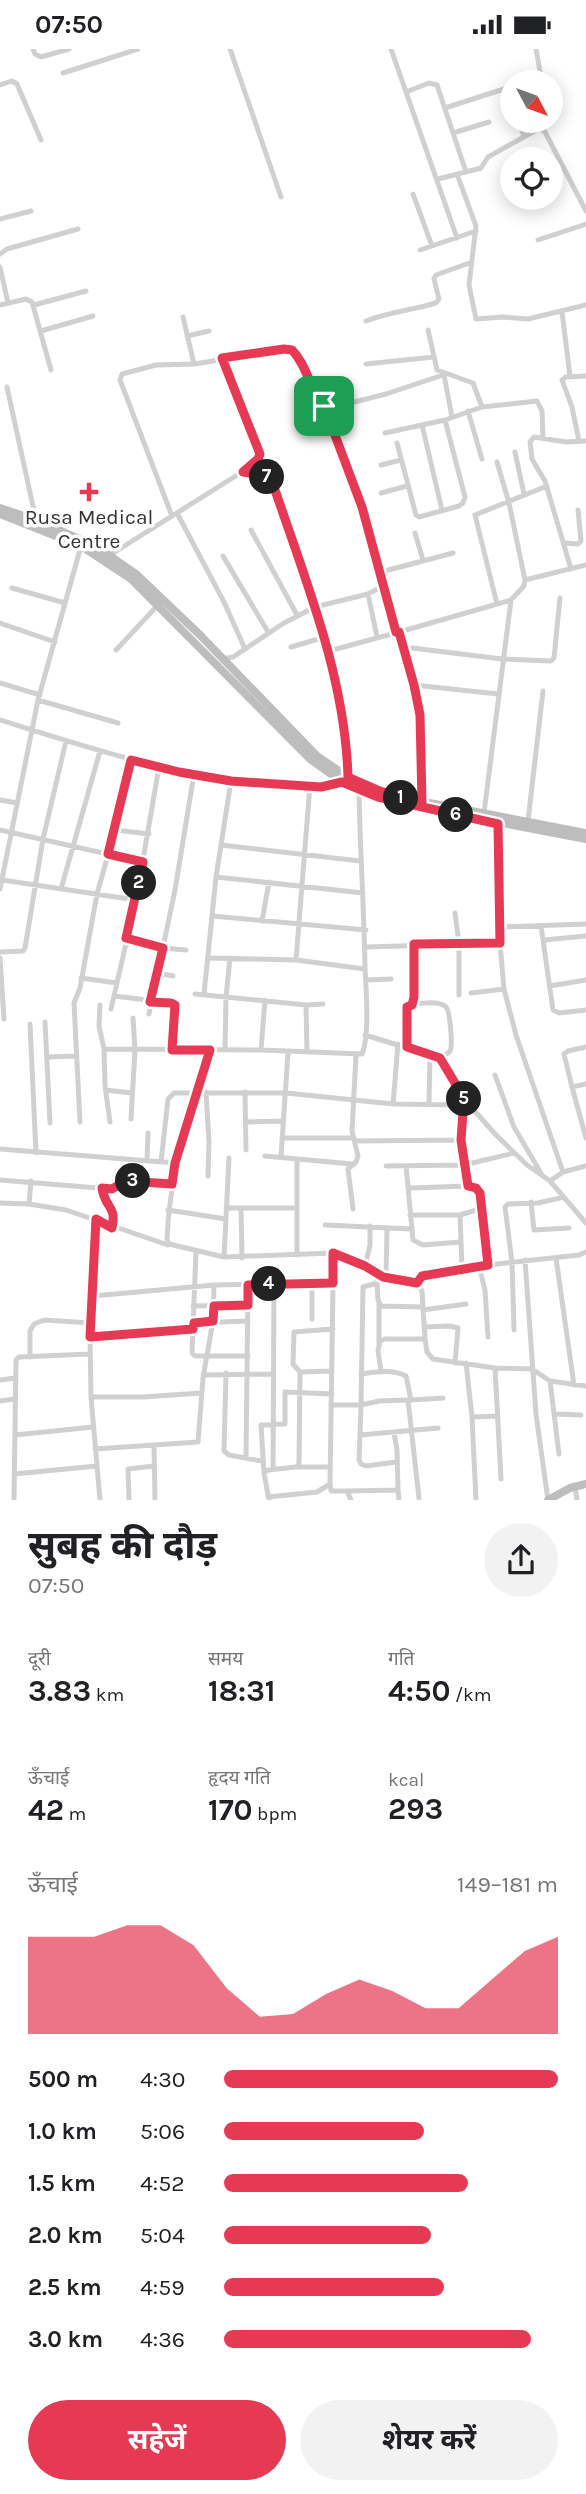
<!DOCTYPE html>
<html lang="hi">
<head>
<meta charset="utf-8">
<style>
  :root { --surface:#fff; --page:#f2f2f2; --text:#202124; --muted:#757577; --accent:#e63953 }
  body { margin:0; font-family:Karla,"Noto Sans Devanagari",sans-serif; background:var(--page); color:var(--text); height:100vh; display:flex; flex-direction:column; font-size:26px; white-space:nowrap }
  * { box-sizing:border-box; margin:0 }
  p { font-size:23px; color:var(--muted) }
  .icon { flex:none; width:38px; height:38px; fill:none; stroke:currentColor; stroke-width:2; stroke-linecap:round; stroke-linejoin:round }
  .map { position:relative; height:1451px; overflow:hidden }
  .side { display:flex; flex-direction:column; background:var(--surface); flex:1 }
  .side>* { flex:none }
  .needle { width:46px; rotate:131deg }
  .fabs { position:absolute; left:500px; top:21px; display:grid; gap:14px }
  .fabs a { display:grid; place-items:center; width:63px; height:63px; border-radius:50%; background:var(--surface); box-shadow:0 4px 18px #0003; font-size:35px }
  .pin { position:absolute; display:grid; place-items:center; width:60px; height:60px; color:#fff; margin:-30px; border-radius:14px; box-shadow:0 4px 10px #0006 }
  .km { position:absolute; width:35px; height:35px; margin:-18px; border-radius:50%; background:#222; color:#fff; font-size:19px; line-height:35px; text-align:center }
  .round { display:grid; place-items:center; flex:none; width:74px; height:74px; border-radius:37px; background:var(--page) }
  .headline { display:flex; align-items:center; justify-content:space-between; height:119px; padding:0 28px }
  h1 { font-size:38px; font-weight:700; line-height:52px }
  .figures { display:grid; grid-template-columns:repeat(3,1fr); gap:10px; height:119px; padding:7px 28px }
  .figures div { display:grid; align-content:center }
  .figures b { font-size:30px; font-weight:700 }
  .figures small { font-size:19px; font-weight:400 }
  .figures p { font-size:19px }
  .chart { height:196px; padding:14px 28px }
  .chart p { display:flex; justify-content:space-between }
  .chart svg { width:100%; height:126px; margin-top:7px; fill:var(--accent); opacity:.7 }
  .button { display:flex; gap:14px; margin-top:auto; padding:14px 28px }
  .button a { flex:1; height:80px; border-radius:42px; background:var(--accent); color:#fff; font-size:28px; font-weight:700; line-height:80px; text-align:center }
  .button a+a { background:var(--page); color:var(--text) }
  ul { padding:0 28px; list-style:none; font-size:23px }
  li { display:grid; grid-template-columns:112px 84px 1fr; align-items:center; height:52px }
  li i { height:18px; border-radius:9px; background:var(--accent) }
  .status { display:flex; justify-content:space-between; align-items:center; height:49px; padding:0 35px; background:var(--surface); direction:ltr }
  .status svg { height:19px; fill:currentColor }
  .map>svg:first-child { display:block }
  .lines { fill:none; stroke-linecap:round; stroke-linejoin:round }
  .street { stroke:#d0d0d0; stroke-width:5 }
  .secondary { stroke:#bdbdbd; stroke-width:8 }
  .route-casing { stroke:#fff; stroke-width:14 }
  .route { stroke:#e63953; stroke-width:9 }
  .poi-dot { fill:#e63953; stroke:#fff; stroke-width:2.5 }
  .labels { text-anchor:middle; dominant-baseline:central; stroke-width:7; stroke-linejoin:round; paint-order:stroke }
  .poi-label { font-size:21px; fill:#333; stroke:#fff }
</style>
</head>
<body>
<div class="status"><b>07:50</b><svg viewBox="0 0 49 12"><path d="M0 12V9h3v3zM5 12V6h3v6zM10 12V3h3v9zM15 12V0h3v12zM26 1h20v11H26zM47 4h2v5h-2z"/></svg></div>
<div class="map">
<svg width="586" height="1451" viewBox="0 0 586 1451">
  <rect width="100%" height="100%" fill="#fff"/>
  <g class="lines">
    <!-- street -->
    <path class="street" d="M33 0 35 5 41 8 69 0
      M230 0 281 148
      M391 0 457 189
      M536 0 542 33
      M63 24 138 0
      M0 36 12 32 17 35 41 91
      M406 43 429 34 437 36 466 123
      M445 59 507 39 510 40 513 47
      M519 72 524 88
      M453 84 489 73
      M457 125 476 177 469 236 476 270 503 268 528 270 586 256
      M438 130 481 119 488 108 540 79 545 83 586 162
      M413 145 432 197
      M0 170 31 162
      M538 191 586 175
      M420 201 476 182
      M0 205 7 200 78 180
      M0 218 8 254
      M0 256 26 250 32 253 51 321
      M34 256 86 242
      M562 263 570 327
      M183 268 194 315
      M366 272C389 263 413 261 436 254L439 250 434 230 436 226 472 213
      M41 282 93 267
      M187 287 209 282
      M222 309 260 405 258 410 244 422
      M366 315 434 308
      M444 326 452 368
      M7 338 36 471
      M482 358 537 352 542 362 543 389
      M468 362 482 410
      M422 376 442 461
      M385 384 445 371 482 358 473 334 437 321 428 281
      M579 392 572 358 562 331 566 328 586 327
      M397 394 416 466 419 468 459 457 463 454 465 448 445 371
      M515 403 524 445
      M381 416 401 411
      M381 444 407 437
      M177 464 224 553 245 600
      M172 467 120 331 122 325 156 316 194 315 289 300 299 310 320 352 324 357 331 359 386 345 446 325
      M251 481 297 566
      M415 484 423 511
      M565 494 578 495 581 492 578 461
      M110 506 242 423 271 430 329 602 345 680 348 728
      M223 507 268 583
      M571 520 545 432 532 410 530 393 534 388 566 393 586 392
      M381 523 453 504
      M525 531 586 516
      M383 537 396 583
      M12 539 65 554
      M368 545 377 588
      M497 555 475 466 547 437
      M0 574 55 593
      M291 598 325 588
      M404 598 502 610 551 612 554 609 560 549
      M116 601 158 556
      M329 602 399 583
      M222 610 233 608 284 574 315 558 368 545 383 537 381 523 358 447 324 358
      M0 634 40 646
      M414 636 498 645
      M38 651 118 674
      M0 671C90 699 177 729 272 734 296 736 318 738 341 733
      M0 751 17 754
      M422 753 420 666 414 636 399 583 511 551 524 537 525 531 509 454 497 413
      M484 764 511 551
      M528 772 543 642
      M498 775 500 894 504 940 516 986 563 1123
      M0 781 143 813
      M115 781 131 711
      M221 796 360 812
      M216 828 363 844
      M2 831 136 851 159 718
      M0 840 38 651 81 497
      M61 840 100 702
      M455 864 459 895V946
      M212 867 366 881
      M262 872 269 833
      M541 877 553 961 559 964 586 961
      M499 878 586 875
      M126 889 163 899 186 901
      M544 891 586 887
      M367 898 500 894
      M0 903 23 902 25 899 43 790 66 692
      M0 909 4 970
      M208 909 296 911 365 920
      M296 911 310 736
      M158 924 173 927
      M81 929 117 934
      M366 931 391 930
      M550 937 586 931
      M471 944 504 940
      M195 945 306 956 307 1003
      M204 945 216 828 231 732
      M114 947 173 954 176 962 172 1001
      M100 956 99 977 104 1000 105 1037 110 1073
      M306 956 323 955
      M412 956 414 895
      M111 960 136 851
      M149 965 175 841 194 725
      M45 973 50 1074
      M30 975 36 1104
      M365 986 440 1009 464 1050 496 1086 527 1116 550 1132 586 1174
      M407 998V958C415 954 439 951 446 958 450 962 453 997 450 1002 448 1005 443 1007 440 1009
      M104 1000 261 1001 362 1005C370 986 366 941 365 919 364 860 360 801 359 741
      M210 1001C190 1065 169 1124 167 1191L169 1195 224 1208 333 1204 365 1217
      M225 1001 226 948 230 909
      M261 1001 265 951
      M47 1008 75 1007
      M495 1026 514 1078 542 1126
      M586 1035 572 1038 586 1089
      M572 1038 564 1005 568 1002 586 998
      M106 1041 132 1044
      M206 1043 209 1093 208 1127
      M245 1043 246 1101
      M393 1055 398 995
      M429 1055 430 1004
      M464 1055 461 1091 466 1134 470 1138 476 1139 480 1144 488 1216 579 1206 586 1203
      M131 1070 135 1001 133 969
      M80 1073 74 954 80 939 97 845 115 781 149 785
      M245 1073 283 1072
      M282 1089H354
      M355 1092 461 1091
      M0 1100 175 1114
      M265 1107 352 1115
      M281 1108 288 1004
      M297 1110V1206
      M147 1111 148 1084
      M161 1113 168 1050 174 1044H286L393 1055 463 1056
      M386 1117 464 1116 514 1104
      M406 1117 413 1191 423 1196 460 1193
      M0 1131 110 1140 125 1132 172 1135
      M550 1132 563 1123 586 1117
      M102 1139 104 1152 115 1164 112 1179
      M410 1139 468 1137
      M531 1153 534 1181 569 1179
      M0 1154 29 1155 66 1161 168 1196
      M29 1155 31 1132
      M226 1159H297
      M241 1159 242 1209
      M353 1160 348 1120 356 1113 358 1107 352 1082 356 1006
      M168 1161 226 1170
      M410 1166H460L483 1159
      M460 1166 462 1220
      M96 1170 90 1288 91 1348 100 1451
      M325 1176 412 1180
      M370 1177V1196L365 1217 383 1228 417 1234 422 1242 425 1290H385L380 1292 378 1302 381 1322
      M196 1203 192 1304 195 1307H248
      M224 1208 229 1109
      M556 1209 574 1336
      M525 1211 536 1365 548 1451
      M479 1217 485 1241 488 1288
      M386 1228 387 1180
      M377 1231 378 1251 381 1257 423 1258
      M333 1234V1204
      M377 1234 363 1238 361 1356 379 1352 408 1351
      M417 1234 422 1227 488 1216
      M312 1235V1270
      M93 1247 214 1236 333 1234 330 1435 331 1442H347L351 1451
      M193 1257 248 1256
      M423 1261 466 1255
      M194 1274 248 1272
      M424 1278 450 1277 458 1279 455 1314
      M514 1281 512 1213 505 1158 508 1155 538 1154 564 1148
      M90 1288 193 1280
      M425 1290 427 1303 433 1310 495 1319 532 1320 550 1332 586 1337
      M379 1294V1255
      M30 1308V1282L34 1275 44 1271 91 1274
      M466 1314 472 1368 476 1451
      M495 1319 501 1430
      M300 1323 293 1315 294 1283 333 1280
      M226 1324 224 1402 229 1406 261 1412
      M361 1325C376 1323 392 1320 406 1327L411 1351H408L419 1449
      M203 1326 273 1325
      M0 1331 15 1329
      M550 1332 559 1405
      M91 1348H143L201 1344
      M411 1351 443 1349
      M0 1352 14 1350
      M331 1356H361L360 1386 438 1379
      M556 1365 581 1366
      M472 1368 498 1367
      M394 1384 397 1401 398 1441
      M15 1386 93 1378
      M360 1386 359 1411 361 1415 366 1417 396 1413
      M154 1396 155 1451
      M95 1400 198 1393 203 1329 213 1272 214 1236
      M246 1409 248 1236
      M296 1418H330
      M273 1420 274 1235
      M264 1424 261 1376 285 1375V1343L332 1345
      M14 1425 97 1417
      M575 1437 577 1451
      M347 1442 398 1441 399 1451
      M268 1448 317 1443 330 1435
      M14 1451 16 1311 19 1308 90 1305
      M129 1451 128 1420 153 1417
      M269 1451 264 1424 268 1421 296 1418 299 1415 300 1323 332 1322"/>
    <!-- secondary -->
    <path class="secondary" d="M0 459 36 471 97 498 136 525 200 586 317 707 348 728 398 748 586 784
      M0 465 81 497 131 530 310 710 342 733 397 754 586 790
      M548 1451 570 1439 586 1435"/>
  </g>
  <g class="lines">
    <!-- route casing -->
    <g class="route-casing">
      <path id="route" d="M324 357 362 458 396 583H399L414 636 420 666 422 753 380 742 378 748 342 733 321 738 231 732 179 723 131 711 108 805 143 813 126 889 163 899 150 953 171 954 175 956 172 1001H210L175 1114 172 1135 125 1132 112 1140 102 1139C105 1160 117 1156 112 1179L96 1170 90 1288 193 1280 194 1274 213 1272 214 1257 248 1256V1236L333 1234V1204L365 1217 383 1228 417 1234 422 1227 488 1216 480 1144 476 1139 468 1137 461 1091 464 1049 440 1009 407 998V958L412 956 414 948V895L500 894 498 775 378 748 380 742 348 728C345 625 304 528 272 432L266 427 243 423 258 410 260 405 222 309 284 300 292 301C307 316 310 341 324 357"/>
    </g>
    <!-- route -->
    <use href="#route" class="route"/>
  </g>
  <!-- markers -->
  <path class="poi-dot" d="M85.5 432.5h7v7h7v7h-7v7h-7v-7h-7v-7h7z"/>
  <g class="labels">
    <!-- poi labels -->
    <g class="poi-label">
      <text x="89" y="468">Rusa Medical<tspan x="89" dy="24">Centre</tspan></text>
    </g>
  </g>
</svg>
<div class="fabs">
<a><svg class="needle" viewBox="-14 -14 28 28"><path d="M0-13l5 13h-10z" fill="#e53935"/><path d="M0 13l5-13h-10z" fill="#757577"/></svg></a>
<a><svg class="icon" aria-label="locate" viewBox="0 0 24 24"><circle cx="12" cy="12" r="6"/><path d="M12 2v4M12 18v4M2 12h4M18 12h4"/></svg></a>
</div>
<div class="pin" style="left:324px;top:357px;background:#1e9e55"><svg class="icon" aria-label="arrive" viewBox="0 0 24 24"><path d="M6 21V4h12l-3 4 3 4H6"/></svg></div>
<b class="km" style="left:401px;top:749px">1</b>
<b class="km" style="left:139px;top:834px">2</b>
<b class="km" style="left:133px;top:1132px">3</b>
<b class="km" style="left:269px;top:1235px">4</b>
<b class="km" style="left:464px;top:1050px">5</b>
<b class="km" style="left:456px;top:766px">6</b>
<b class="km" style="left:267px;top:428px">7</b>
</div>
<section class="side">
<div class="headline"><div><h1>सुबह की दौड़</h1><p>07:50</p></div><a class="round"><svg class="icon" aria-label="share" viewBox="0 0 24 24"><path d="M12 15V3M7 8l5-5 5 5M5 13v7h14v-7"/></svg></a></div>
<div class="figures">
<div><p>दूरी</p><b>3.83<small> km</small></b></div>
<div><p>समय</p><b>18:31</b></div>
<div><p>गति</p><b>4:50<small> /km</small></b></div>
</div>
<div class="figures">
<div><p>ऊँचाई</p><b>42<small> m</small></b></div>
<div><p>हृदय गति</p><b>170<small> bpm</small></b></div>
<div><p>kcal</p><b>293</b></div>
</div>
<div class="chart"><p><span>ऊँचाई</span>149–181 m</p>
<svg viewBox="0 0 160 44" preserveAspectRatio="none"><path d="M0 44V10L10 10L20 10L30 6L40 6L50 13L60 28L70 38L80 37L90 30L100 25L110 29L120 35L130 35L140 25L150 15L160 10V44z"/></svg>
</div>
<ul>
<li><b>500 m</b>4:30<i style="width:100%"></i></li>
<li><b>1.0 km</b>5:06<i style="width:60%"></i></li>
<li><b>1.5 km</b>4:52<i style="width:73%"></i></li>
<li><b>2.0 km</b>5:04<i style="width:62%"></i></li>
<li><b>2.5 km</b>4:59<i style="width:66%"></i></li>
<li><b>3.0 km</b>4:36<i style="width:92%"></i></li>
</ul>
<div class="button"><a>सहेजें</a><a>शेयर करें</a></div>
</section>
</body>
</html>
